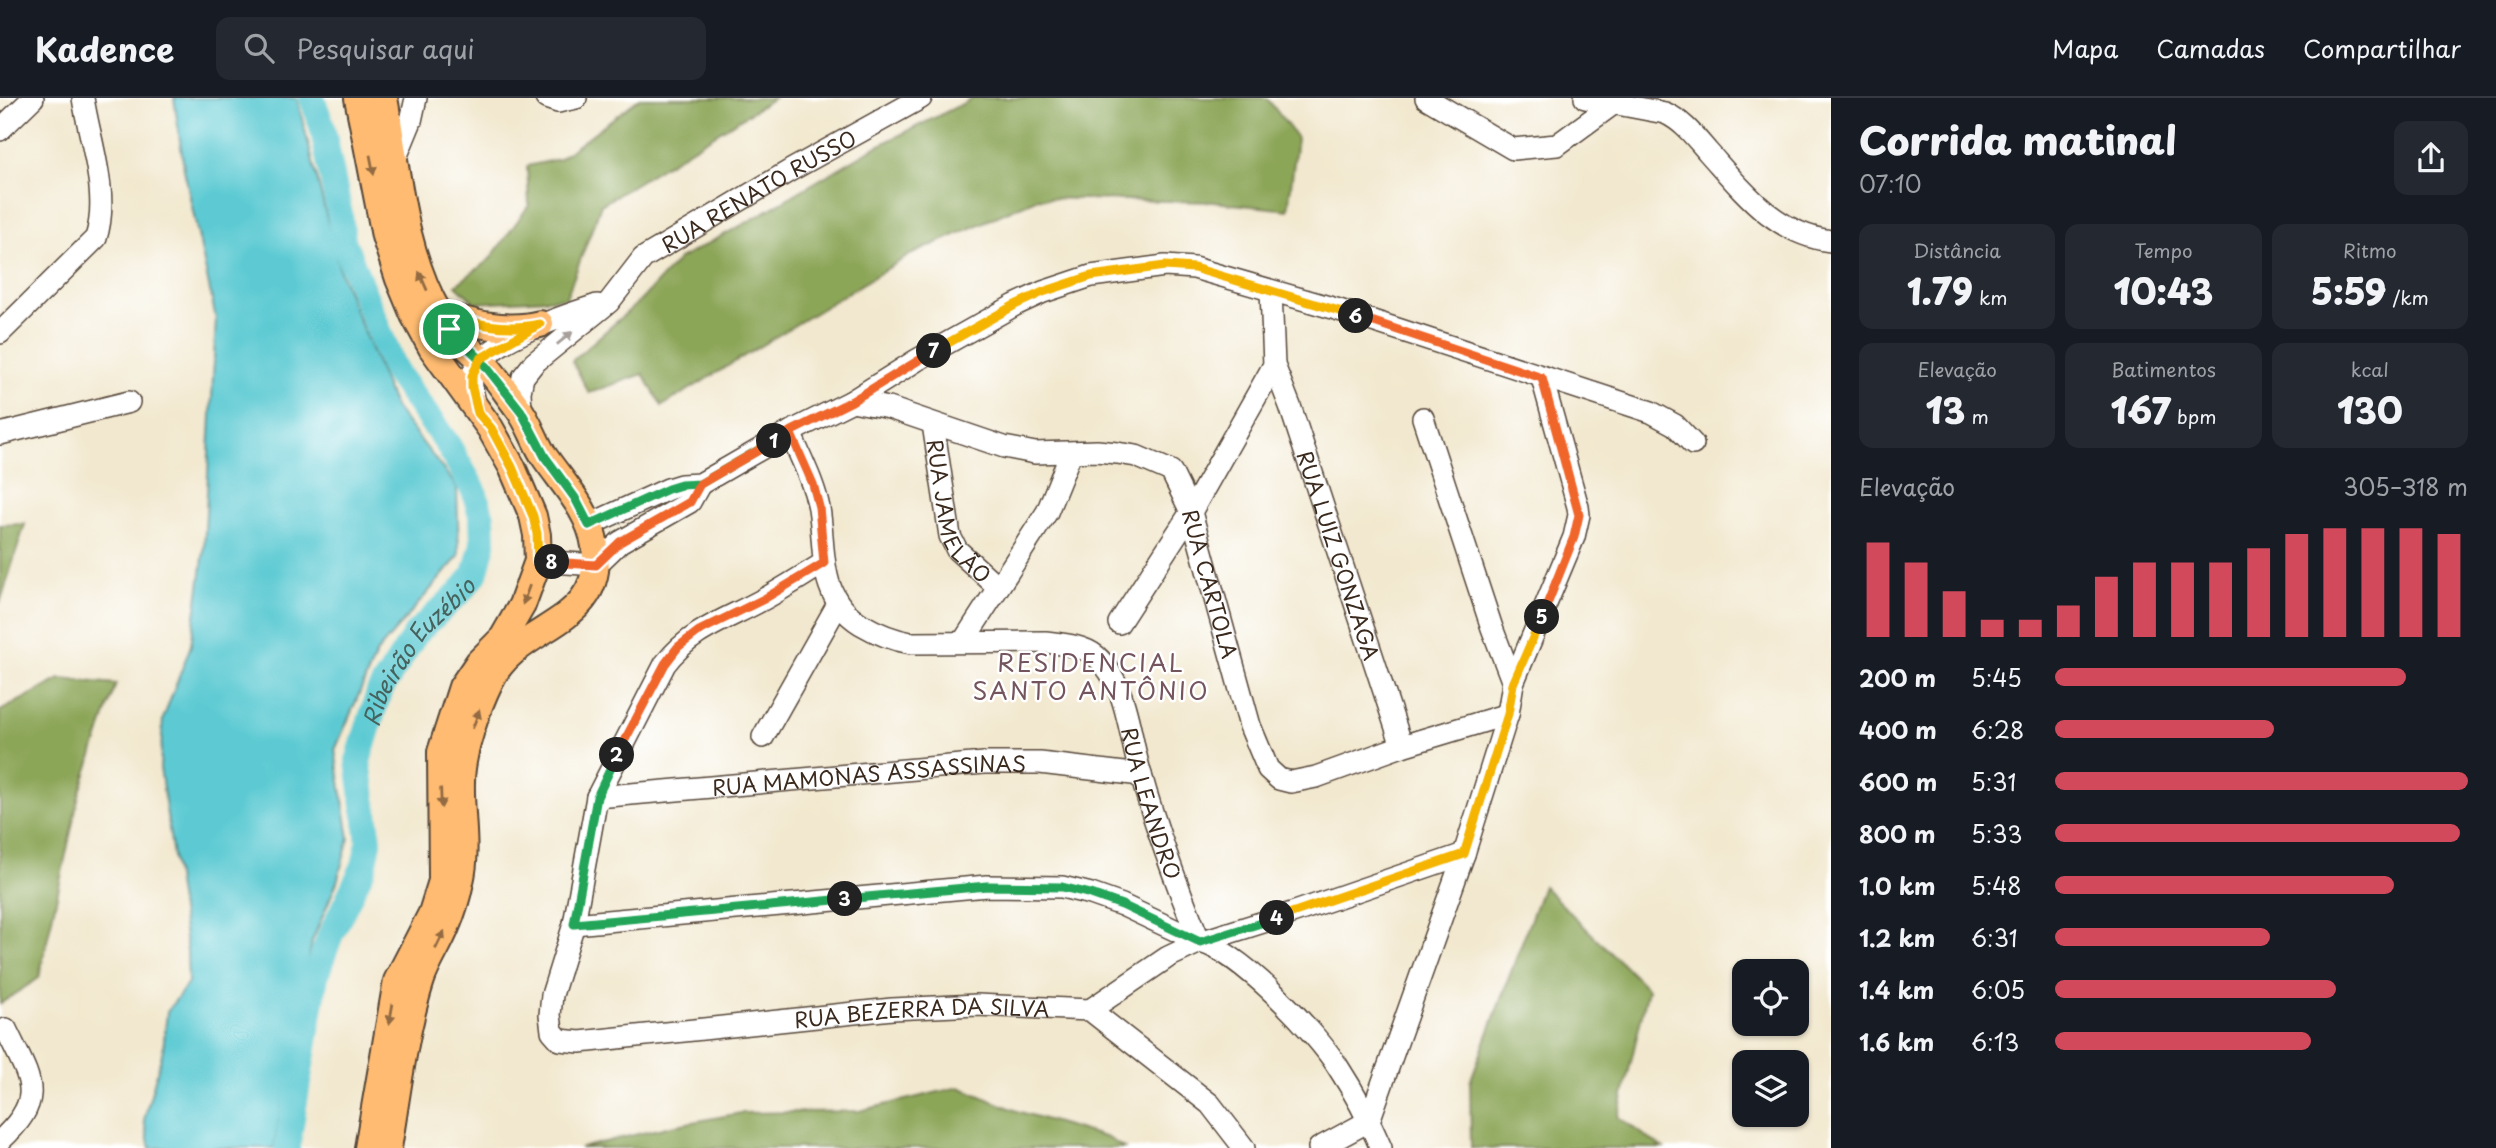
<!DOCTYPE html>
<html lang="pt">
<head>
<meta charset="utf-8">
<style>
  :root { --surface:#171b24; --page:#242831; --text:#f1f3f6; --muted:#9ea1a6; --line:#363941; --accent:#d1495b }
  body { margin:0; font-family:"Playpen Sans",sans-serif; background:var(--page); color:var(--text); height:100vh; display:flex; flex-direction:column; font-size:26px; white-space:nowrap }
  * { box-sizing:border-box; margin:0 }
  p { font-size:23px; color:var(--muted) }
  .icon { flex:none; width:38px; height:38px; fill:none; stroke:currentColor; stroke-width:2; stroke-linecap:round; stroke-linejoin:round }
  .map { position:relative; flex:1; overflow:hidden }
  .panel { display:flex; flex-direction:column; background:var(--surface); width:665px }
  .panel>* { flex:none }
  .buttons { position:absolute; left:1732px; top:861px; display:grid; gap:14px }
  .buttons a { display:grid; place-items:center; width:77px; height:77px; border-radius:14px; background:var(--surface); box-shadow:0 2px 5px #0004; font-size:35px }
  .pin { position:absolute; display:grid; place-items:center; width:60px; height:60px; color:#fff; margin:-30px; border:4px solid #fff; border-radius:50%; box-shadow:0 2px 7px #0007 }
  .km { position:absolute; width:35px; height:35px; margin:-18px; border-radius:50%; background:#222; color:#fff; font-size:19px; line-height:35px; text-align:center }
  .round { display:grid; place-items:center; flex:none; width:74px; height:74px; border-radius:14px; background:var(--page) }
  .summary { display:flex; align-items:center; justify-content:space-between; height:119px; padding:0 28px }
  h1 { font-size:38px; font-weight:800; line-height:52px }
  .metrics { display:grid; grid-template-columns:repeat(3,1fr); gap:10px; height:119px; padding:7px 28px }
  .metrics div { display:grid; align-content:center; border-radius:14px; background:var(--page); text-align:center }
  .metrics b { font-size:35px; font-weight:800 }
  .metrics small { font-size:19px; font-weight:400 }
  .metrics p { font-size:19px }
  .chart { height:196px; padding:14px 28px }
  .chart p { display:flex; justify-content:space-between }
  .chart svg { width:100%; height:126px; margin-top:7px; stroke:var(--accent); stroke-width:6 }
  ul { padding:0 28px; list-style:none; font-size:23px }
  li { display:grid; grid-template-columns:112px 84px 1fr; align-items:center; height:52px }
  li i { height:18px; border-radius:9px; background:var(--accent) }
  header { display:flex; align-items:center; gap:42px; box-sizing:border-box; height:98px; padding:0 35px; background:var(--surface); border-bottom:2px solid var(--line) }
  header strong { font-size:33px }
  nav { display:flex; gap:38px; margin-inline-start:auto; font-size:24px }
  .search { width:490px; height:63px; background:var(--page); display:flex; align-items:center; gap:18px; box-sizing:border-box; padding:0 24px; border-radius:14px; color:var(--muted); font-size:26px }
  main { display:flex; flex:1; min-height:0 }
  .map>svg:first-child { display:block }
  .forest { fill:#8ca658; stroke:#64683b; stroke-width:2 }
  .water { fill:#5dcad3; stroke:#4c7a78; stroke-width:2 }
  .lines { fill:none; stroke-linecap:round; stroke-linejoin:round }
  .river { stroke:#5dcad3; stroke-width:26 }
  .minor-casing { stroke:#564639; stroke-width:24 }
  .major-casing { stroke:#564639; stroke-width:30 }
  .minor { stroke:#fff; stroke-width:21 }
  .major { stroke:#febb71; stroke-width:26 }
  .oneway { fill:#936b43 }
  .oneway2 { fill:#a79f9a }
  .split-1-casing { stroke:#fff; stroke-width:14 }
  .split-2-casing { stroke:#fff; stroke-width:14 }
  .split-3-casing { stroke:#fff; stroke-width:14 }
  .split-4-casing { stroke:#fff; stroke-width:14 }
  .split-5-casing { stroke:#fff; stroke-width:14 }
  .split-6-casing { stroke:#fff; stroke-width:14 }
  .split-7-casing { stroke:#fff; stroke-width:14 }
  .split-8-casing { stroke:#fff; stroke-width:14 }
  .split-9-casing { stroke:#fff; stroke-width:14 }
  .split-1 { stroke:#22a559; stroke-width:9 }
  .split-2 { stroke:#f0652b; stroke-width:9 }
  .split-3 { stroke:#22a559; stroke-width:9 }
  .split-4 { stroke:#22a559; stroke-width:9 }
  .split-5 { stroke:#f5b400; stroke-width:9 }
  .split-6 { stroke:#f0652b; stroke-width:9 }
  .split-7 { stroke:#f5b400; stroke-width:9 }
  .split-8 { stroke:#f0652b; stroke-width:9 }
  .split-9 { stroke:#f5b400; stroke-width:9 }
  .labels { text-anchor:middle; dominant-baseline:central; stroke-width:5; stroke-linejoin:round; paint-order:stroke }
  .street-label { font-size:21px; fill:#3b2a1e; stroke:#fff }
  .water-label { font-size:23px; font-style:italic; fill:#47625d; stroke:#fff }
  .quarter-label { font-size:24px; letter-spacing:2px; fill:#74555e; stroke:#fff }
</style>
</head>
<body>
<header>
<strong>Kadence</strong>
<div class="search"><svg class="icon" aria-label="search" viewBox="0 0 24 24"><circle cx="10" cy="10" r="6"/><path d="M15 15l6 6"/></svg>Pesquisar aqui</div>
<nav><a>Mapa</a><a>Camadas</a><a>Compartilhar</a></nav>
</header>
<main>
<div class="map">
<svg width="1831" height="1050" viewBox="0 0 1831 1050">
  <rect width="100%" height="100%" fill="#fff"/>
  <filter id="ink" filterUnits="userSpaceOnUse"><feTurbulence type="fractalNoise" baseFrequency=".0143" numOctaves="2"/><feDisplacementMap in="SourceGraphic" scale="14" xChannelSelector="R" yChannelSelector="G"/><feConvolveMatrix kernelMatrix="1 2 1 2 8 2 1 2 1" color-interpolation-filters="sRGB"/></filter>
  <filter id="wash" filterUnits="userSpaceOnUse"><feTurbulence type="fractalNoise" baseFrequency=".00686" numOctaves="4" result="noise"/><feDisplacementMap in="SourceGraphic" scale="28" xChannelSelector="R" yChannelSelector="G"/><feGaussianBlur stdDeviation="1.57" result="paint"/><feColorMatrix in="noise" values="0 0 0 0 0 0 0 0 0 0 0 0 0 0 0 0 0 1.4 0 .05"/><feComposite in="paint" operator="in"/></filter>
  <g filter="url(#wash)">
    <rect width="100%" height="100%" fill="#f2e8cf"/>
    <!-- forest -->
    <path class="forest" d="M640 0H774L601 107 566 200 475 205 456 187 490 161 529 107 527 68 559 61Z
      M974 0H1267L1297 40 1288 112 1213 104 1038 100 910 157 662 308 643 276 589 295 572 263 642 201 679 161 744 126 872 51Z
      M25 426 0 505V427Z
      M60 581 116 586 79 697 39 880 0 906V613Z
      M1543 788 1648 891 1618 1019 1663 1050H1471L1470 984Z
      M959 989 1017 1013 1108 1040 1124 1050H580L671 1028 741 1015 859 1013Z"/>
    <!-- water -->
    <path class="water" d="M174 0H297L341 177 394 308 457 389 459 458 377 554 335 652 349 740 337 784 312 843 274 1050H150L144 1022 163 952 167 914 188 885 187 853 160 670 163 621 191 547 204 453 216 221 184 71Z"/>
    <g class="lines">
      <!-- river -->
      <path class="river" id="s1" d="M287 1050 316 877 330 838 364 768 369 744 358 663 379 594 417 534 461 493 475 476 483 446 482 420 474 393 448 347 395 273 343 143 340 117 322 28 312 0"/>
    </g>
  </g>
  <g filter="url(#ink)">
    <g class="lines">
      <!-- minor casing -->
      <g class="minor-casing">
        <g id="minor">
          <path d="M546 0 558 4 576 0"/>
          <path d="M1426 0 1513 51 1557 47 1613 6"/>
          <path d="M1585 0 1665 15C1683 23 1695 39 1708 54 1743 93 1775 136 1831 143"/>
          <path d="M0 32 33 0"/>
          <path d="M395 62 411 23 416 0"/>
          <path d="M0 235 96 140C110 96 90 45 83 0"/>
          <path id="s2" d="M1274 267 1290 308 1402 648"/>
          <path id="s3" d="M852 303 889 310 1004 349 1035 355 1097 353 1117 355 1136 358 1171 373 1191 414 1250 628 1268 671 1279 681 1291 684 1316 679 1402 648 1508 616"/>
          <path d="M477 311C474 300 470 289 472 278 480 244 566 217 597 207"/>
          <path id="s4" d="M521 313 520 294 523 279 534 265 609 204 643 160 791 72 921 0"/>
          <path d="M1423 320 1492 530 1513 585"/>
          <path id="s5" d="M933 326 950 438 957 452 998 489"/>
          <path id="s6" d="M790 334C800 359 814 384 819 410 826 454 817 499 861 526 878 536 893 542 911 545L1045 544C1061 546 1083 547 1096 558 1128 586 1129 639 1141 677 1157 734 1178 790 1200 844"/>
          <path d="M0 336 129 304"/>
          <path d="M589 427 668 391 681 387 700 386 790 334 852 303 917 262 1015 207 1043 194 1091 178 1165 168 1194 170 1336 211 1651 314 1675 327 1693 346"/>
          <path d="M538 463 596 467 620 444 690 404 700 386"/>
          <path id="s7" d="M824 465C804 477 784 490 764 501 726 522 692 531 665 566L597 699 574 826 552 897 550 917 552 933 560 942 580 944 892 911 977 907 1090 912 1210 1006 1244 1050"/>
          <path d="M1119 525 1191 414 1274 267 1271 193"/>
          <path d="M963 544 1047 414 1071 355"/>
          <path d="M763 639 838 506"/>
          <path id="s8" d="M597 699 984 665H1040L1141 677"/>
          <path d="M574 826 987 788 1062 789 1091 796 1122 807 1200 844C1239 853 1316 934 1338 969 1355 995 1369 1022 1381 1050"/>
          <path d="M1090 912 1168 859 1200 844 1292 815 1464 756"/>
          <path d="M0 1043C48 999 30 982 6 931"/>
          <path d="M1319 1050 1369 1023 1464 756 1508 616 1513 585 1574 439 1579 417 1578 409 1542 280"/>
        </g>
      </g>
      <!-- major casing -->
      <g class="major-casing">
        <path id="major" d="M358 0 385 138 399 181 414 217 432 250 490 330 512 369 533 418 537 437 538 463 522 507 503 540 479 564 462 589 441 654 442 783 432 815 397 883 368 1050
          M384 0C397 70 402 153 439 216 450 233 463 245 478 259 493 274 505 293 518 310 530 325 535 346 546 361 565 388 590 414 595 448 606 529 518 524 490 583 477 609 461 656 461 684 460 718 468 751 460 784 457 799 452 815 446 829 439 847 427 864 421 882 404 934 397 996 388 1050
          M438 215C471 225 506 235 540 226"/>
      </g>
      <!-- minor -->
      <use href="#minor" class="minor"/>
      <!-- major -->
      <use href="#major" class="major"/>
    </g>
    <!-- one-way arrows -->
    <defs><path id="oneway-solid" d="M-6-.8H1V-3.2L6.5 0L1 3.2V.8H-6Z" transform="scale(1.75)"/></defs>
    <g class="oneway">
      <use href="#oneway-solid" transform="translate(372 67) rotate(79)"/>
      <use href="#oneway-solid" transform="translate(423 183) rotate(-114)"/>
      <use href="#oneway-solid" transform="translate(526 497) rotate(110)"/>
      <use href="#oneway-solid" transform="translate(476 621) rotate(-70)"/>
      <use href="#oneway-solid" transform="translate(441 700) rotate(88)"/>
      <use href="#oneway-solid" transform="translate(440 842) rotate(-64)"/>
      <use href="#oneway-solid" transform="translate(391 916) rotate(100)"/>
    </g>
    <use class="oneway2" href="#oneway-solid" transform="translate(565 240) rotate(-39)"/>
  </g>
  <g class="lines" filter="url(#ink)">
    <!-- split-1 casing -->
    <g class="split-1-casing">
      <path id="split-1" d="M449 231 480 261 521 313 545 359 575 400 589 427 668 391 681 387 700 386 774 343"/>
    </g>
    <!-- split-2 casing -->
    <g class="split-2-casing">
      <path id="split-2" d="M617 657 665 566 678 549 699 533 764 501 824 465 819 409 813 386 790 334 774 343"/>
    </g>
    <!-- split-3 casing -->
    <g class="split-3-casing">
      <path id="split-3" d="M617 657 597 699 574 826 845 801"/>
    </g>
    <!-- split-4 casing -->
    <g class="split-4-casing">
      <path id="split-4" d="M845 801 987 788 1062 789 1091 796 1122 807 1200 844 1277 820"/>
    </g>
    <!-- split-5 casing -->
    <g class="split-5-casing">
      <path id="split-5" d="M1277 820 1464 756 1508 616 1513 586 1542 519"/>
    </g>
    <!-- split-6 casing -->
    <g class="split-6-casing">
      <path id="split-6" d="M1356 218 1542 280 1579 417 1574 439 1542 519"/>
    </g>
    <!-- split-7 casing -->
    <g class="split-7-casing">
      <path id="split-7" d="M934 253 1015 207 1043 194 1091 178 1165 168 1194 170 1356 218"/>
    </g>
    <!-- split-8 casing -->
    <g class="split-8-casing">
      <path id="split-8" d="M552 464 596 467 620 444 690 404 700 386 790 334 852 303 934 253"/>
    </g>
    <!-- split-9 casing -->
    <g class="split-9-casing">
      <path id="split-9" d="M449 231 439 215C471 225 506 234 540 226L480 261 472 278V290L478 315 491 330 512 369 533 418 537 436 538 463 552 464"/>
    </g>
    <!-- split-1 -->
    <use href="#split-1" class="split-1"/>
    <!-- split-2 -->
    <use href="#split-2" class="split-2"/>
    <!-- split-3 -->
    <use href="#split-3" class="split-3"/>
    <!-- split-4 -->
    <use href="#split-4" class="split-4"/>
    <!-- split-5 -->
    <use href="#split-5" class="split-5"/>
    <!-- split-6 -->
    <use href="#split-6" class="split-6"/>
    <!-- split-7 -->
    <use href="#split-7" class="split-7"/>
    <!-- split-8 -->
    <use href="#split-8" class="split-8"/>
    <!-- split-9 -->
    <use href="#split-9" class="split-9"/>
  </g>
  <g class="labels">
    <!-- street labels -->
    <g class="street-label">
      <text stroke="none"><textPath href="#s4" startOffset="338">RUA RENATO RUSSO</textPath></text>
      <text stroke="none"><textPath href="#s5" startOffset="93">RUA JAMELÃO</textPath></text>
      <text stroke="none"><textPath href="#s2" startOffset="201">RUA LUIZ GONZAGA</textPath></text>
      <text stroke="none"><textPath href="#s3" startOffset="450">RUA CARTOLA</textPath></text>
      <text stroke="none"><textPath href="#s8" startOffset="273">RUA MAMONAS ASSASSINAS</textPath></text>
      <text stroke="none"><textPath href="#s6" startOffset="611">RUA LEANDRO</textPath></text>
      <text stroke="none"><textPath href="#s7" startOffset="954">RUA BEZERRA DA SILVA</textPath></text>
    </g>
    <!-- water labels -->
    <g class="water-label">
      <text stroke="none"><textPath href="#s1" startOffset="528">Ribeirão Euzébio</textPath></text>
    </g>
    <!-- quarter labels -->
    <g class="quarter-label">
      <text x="1091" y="564">RESIDENCIAL<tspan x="1091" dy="28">SANTO ANTÔNIO</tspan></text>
    </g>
  </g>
</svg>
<div class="buttons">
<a><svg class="icon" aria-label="locate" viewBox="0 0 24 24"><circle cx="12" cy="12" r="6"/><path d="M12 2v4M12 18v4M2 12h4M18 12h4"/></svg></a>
<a><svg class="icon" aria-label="layers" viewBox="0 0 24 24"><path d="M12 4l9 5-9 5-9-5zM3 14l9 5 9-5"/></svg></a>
</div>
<div class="pin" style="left:449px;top:231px;background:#1e9e55"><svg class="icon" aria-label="arrive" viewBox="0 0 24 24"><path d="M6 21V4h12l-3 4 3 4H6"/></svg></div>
<b class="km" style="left:774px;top:343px">1</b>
<b class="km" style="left:617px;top:657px">2</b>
<b class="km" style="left:845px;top:801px">3</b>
<b class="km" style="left:1277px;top:820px">4</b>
<b class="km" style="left:1542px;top:519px">5</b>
<b class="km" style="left:1356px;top:218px">6</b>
<b class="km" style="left:934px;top:253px">7</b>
<b class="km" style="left:552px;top:464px">8</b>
</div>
<section class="panel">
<div class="summary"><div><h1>Corrida matinal</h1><p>07:10</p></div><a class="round"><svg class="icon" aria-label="share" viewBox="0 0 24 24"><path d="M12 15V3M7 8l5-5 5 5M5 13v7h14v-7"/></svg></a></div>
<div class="metrics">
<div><p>Distância</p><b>1.79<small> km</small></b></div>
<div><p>Tempo</p><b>10:43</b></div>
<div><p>Ritmo</p><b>5:59<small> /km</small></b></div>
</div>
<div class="metrics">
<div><p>Elevação</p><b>13<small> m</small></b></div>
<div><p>Batimentos</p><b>167<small> bpm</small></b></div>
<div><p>kcal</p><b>130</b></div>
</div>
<div class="chart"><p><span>Elevação</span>305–318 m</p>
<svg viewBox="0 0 160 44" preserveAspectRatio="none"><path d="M5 44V11M15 44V18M25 44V28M35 44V38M45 44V38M55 44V33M65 44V23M75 44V18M85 44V18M95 44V18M105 44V13M115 44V8M125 44V6M135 44V6M145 44V6M155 44V8"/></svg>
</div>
<ul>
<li><b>200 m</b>5:45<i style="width:85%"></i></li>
<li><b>400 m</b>6:28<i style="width:53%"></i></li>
<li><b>600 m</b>5:31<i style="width:100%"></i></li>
<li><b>800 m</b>5:33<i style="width:98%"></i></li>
<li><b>1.0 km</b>5:48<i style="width:82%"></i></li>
<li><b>1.2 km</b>6:31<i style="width:52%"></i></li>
<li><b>1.4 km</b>6:05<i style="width:68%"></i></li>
<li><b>1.6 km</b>6:13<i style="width:62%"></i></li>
</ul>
</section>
</main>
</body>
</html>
